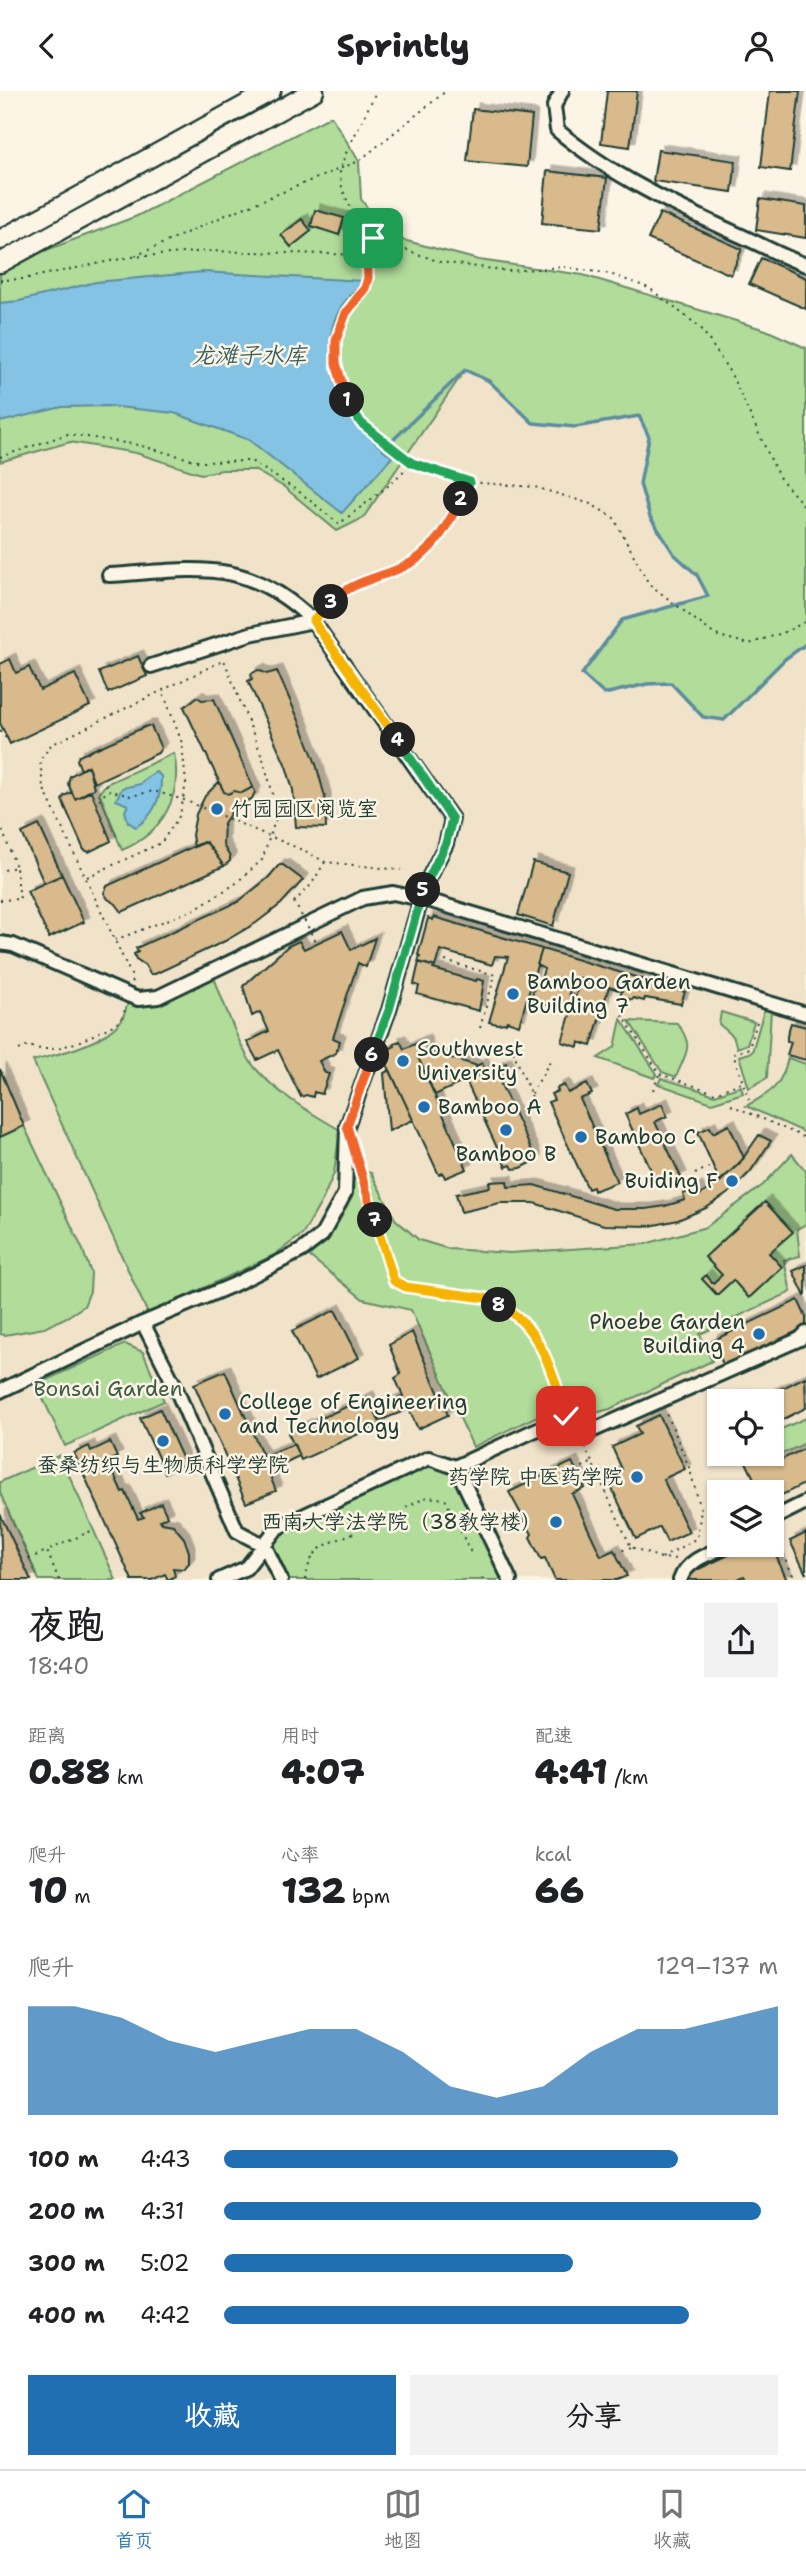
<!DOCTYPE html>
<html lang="zh">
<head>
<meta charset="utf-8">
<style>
  :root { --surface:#fff; --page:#f2f2f2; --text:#202124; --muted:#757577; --line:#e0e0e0; --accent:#1f6fb2 }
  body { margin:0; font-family:"Shantell Sans","LXGW WenKai TC",sans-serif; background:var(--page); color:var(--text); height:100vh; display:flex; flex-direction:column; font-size:26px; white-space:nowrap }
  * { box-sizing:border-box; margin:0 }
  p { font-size:23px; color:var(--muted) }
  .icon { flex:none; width:38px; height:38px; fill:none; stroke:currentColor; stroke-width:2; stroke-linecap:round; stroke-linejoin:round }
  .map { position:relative; height:1489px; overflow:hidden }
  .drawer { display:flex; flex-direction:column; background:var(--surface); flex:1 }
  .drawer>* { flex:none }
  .controls { position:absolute; left:707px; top:1298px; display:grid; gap:14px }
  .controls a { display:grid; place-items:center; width:77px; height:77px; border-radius:0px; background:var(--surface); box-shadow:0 2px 5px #0004; font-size:35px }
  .pin { position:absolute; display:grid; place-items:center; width:60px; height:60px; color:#fff; margin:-30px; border-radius:14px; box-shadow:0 4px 10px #0006 }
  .km { position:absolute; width:35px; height:35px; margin:-18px; border-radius:50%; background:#222; color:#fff; font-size:19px; line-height:35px; text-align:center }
  .round { display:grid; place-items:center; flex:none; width:74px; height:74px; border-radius:0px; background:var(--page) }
  .headline { display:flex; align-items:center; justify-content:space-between; height:119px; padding:0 28px }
  h1 { font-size:38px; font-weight:800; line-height:52px }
  .stats { display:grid; grid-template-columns:repeat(3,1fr); gap:10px; height:119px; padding:7px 28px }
  .stats div { display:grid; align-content:center }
  .stats b { font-size:35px; font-weight:800 }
  .stats small { font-size:19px; font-weight:400 }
  .stats p { font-size:19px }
  .chart { height:196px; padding:14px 28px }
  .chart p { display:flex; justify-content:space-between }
  .chart svg { width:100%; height:126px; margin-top:7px; fill:var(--accent); opacity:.7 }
  .primary-button { display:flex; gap:14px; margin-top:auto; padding:14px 28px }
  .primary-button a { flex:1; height:80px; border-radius:0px; background:var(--accent); color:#fff; font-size:28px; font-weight:800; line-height:80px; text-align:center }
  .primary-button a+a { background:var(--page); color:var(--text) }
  ul { padding:0 28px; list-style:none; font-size:23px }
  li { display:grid; grid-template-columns:112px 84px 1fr; align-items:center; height:52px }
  li i { height:18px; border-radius:9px; background:var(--accent) }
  header { display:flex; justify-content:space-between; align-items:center; height:91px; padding:0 28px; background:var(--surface); font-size:32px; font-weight:800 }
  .tab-bar { display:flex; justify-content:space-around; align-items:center; height:98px; border-top:2px solid var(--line); background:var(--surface); font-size:19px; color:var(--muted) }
  .tab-bar a { display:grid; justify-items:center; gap:4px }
  .tab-bar .active { color:var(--accent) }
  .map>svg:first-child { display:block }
  .built { fill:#f1e3ca; fill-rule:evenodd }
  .green { fill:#b1dc9a; stroke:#688c67; stroke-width:2 }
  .water { fill:#84c3e4; stroke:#5c8d9e; stroke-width:2 }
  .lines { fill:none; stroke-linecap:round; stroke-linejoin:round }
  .stream { stroke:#5c8d9e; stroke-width:3.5 }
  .building { fill:#d8ba8c; stroke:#1f3d34; stroke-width:2; filter:url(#shadow) }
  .minor-casing { stroke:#1f3d34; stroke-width:18 }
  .highway-casing { stroke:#1f3d34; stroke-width:23 }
  .path { stroke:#1f3d34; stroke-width:2; stroke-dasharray:2 5; stroke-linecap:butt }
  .minor { stroke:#fcf5e5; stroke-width:12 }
  .highway { stroke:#fcf5e5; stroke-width:18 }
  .path-bridge { stroke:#1f3d34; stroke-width:2; stroke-dasharray:2 5; stroke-linecap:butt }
  .split-1-casing { stroke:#fff; stroke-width:14 }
  .split-2-casing { stroke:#fff; stroke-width:14 }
  .split-3-casing { stroke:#fff; stroke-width:14 }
  .split-4-casing { stroke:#fff; stroke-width:14 }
  .split-5-casing { stroke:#fff; stroke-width:14 }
  .split-6-casing { stroke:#fff; stroke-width:14 }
  .split-7-casing { stroke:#fff; stroke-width:14 }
  .split-8-casing { stroke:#fff; stroke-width:14 }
  .split-9-casing { stroke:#fff; stroke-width:14 }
  .split-1 { stroke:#f0652b; stroke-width:9 }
  .split-2 { stroke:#22a559; stroke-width:9 }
  .split-3 { stroke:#f0652b; stroke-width:9 }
  .split-4 { stroke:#f5b400; stroke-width:9 }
  .split-5 { stroke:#22a559; stroke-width:9 }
  .split-6 { stroke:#22a559; stroke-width:9 }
  .split-7 { stroke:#f0652b; stroke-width:9 }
  .split-8 { stroke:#f5b400; stroke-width:9 }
  .split-9 { stroke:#f5b400; stroke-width:9 }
  .poi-dot { fill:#1f6fb2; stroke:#fcf5e5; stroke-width:2.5 }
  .labels { text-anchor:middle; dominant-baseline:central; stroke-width:5; stroke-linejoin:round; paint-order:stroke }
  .poi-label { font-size:21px; fill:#1f3d34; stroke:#fcf5e5; text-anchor:start }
  .park-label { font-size:21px; fill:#3c5d48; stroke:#fcf5e5 }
  .water-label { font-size:23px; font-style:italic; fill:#385e60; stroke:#fcf5e5 }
</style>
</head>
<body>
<header><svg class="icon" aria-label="back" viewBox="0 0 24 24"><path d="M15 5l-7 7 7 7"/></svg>Sprintly<svg class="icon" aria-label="person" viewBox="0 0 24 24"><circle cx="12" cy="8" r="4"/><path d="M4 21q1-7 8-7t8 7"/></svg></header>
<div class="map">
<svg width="806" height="1489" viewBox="0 0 806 1489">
  <defs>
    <filter id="shadow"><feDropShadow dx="5.5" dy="-5.5" stdDeviation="0" flood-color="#0004"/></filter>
  </defs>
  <rect width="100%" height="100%" fill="#fcf5e5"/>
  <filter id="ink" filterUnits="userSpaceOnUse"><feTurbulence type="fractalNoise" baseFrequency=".0143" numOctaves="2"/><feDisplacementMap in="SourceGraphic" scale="14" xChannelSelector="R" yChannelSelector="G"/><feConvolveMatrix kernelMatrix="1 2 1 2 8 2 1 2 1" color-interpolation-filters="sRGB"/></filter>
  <g filter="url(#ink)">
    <!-- built -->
    <path class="built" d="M465 279 489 290 533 332 575 336 639 325 649 346 640 392 650 426 674 463 697 484 708 505 622 529 583 583 604 603 647 593 671 592 689 613 742 612 785 568 806 553V1489H0V371L69 351 136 362 201 383 222 379H254L284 396 308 418 363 427ZM719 1311H772V1363H719ZM719 1402H772V1454H719Z"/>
    <!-- green -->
    <path class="green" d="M331 25 359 70 361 108 388 145 479 169 583 184 766 239 806 257V553L785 568 724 629 703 626 671 592 647 593 604 603 582 583 622 529 708 505 697 484 674 463 650 426 640 393 649 346 639 325 575 336 533 332 489 290 465 279 363 427 337 440 284 396 254 379H222L201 383 136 362 70 351 0 371V148L44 160 137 125Z
      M174 662C183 705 163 742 122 759L99 702 106 693Z
      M211 879C222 905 239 959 256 978 279 1004 311 1022 340 1039L334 1082 323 1108 303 1143 274 1164 148 1223 33 970C61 962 100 954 120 931 125 925 127 913 130 905L139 910Z
      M765 916 771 918 767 987 749 997 739 965 752 961Z
      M721 921 754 931 747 953 737 957 733 945 719 933Z
      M621 928 657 983 654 987 598 967 615 956Z
      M629 930 677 932C695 956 686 961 676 986L662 981Z
      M788 967 806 973V1042L746 1015C772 1001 781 996 788 967Z
      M661 987 715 1004 741 995 743 1002 712 1012 658 993Z
      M24 1035 82 1157 91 1182 90 1200 84 1215 67 1226 44 1237 5 1244 0 1243V1046Z
      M792 1063 806 1080V1133L797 1138 800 1165 784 1169 791 1201 700 1243 712 1270 610 1318 584 1325 562 1313 473 1356 411 1219 363 1208 309 1165 335 1138 354 1089 361 1080 371 1082 395 1128 419 1149 449 1158 510 1162 645 1153 706 1136 763 1094Z
      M125 1253 143 1261 164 1310 65 1355 40 1301 46 1289Z
      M806 1327V1352L782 1363 772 1342Z
      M60 1364 116 1489H39L0 1402V1391Z
      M429 1373 460 1384 510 1489H281C270 1466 267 1460 283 1438Z"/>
    <!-- water -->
    <path class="water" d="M203 181 363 190C355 199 344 209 339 220 331 234 329 252 331 268 335 315 356 337 392 366L342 422 249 349 174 322 108 315 62 316 0 331V212L19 210 96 191Z
      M156 681 161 685C162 705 154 725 136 736L128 731 125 720 128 714 116 709 122 697 140 693 146 687Z"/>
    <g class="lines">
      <!-- stream -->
      <path class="stream" d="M394 348 465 279 489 290 533 332 575 336 639 325 649 346 640 393 650 426 674 463 697 484 708 505 622 529 582 583 604 603 647 593 671 592 703 626 724 629 785 568 806 553"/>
    </g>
    <!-- building -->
    <path class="building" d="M607 0H637L630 56 601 52Z
      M770 0H800L790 80 761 76Z
      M473 18 532 25 527 76 467 70Z
      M658 59 736 70 732 101 653 90Z
      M547 80 607 87 601 138 542 132Z
      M760 108 806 115V147L756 139Z
      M315 119 344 127 339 144 311 135Z
      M660 122 742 158 731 184 648 148Z
      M302 128 311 140 291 156 281 144Z
      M761 167 806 187V218L749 193Z
      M138 565 147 585 108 602 99 581Z
      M10 568 16 582 29 576 40 599 75 583 90 615 10 653 0 632V573Z
      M258 579 267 583 277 580 301 634 316 673 325 706 326 737 296 736 293 699 286 675 248 590 252 588 251 583Z
      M197 606 202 609 214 608 253 696 242 702 234 700 228 703 224 701 184 616Z
      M147 635H151L161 657 158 662 94 692 88 675 81 679 77 669 79 665Z
      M88 675 94 697 75 708 68 693 70 685Z
      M219 691 224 701 228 703 234 700 242 702 253 696 255 701 252 708 236 714 224 732 223 754 230 766V770L224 775 206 751 194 756 192 744 196 723 205 705Z
      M91 700 111 750 89 761 84 759 62 709 64 705 72 701 75 708Z
      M39 734 62 784 44 792 22 742Z
      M203 751 208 753 224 775 122 821 116 813 108 808 104 802 107 795Z
      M533 771 568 781 553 835 518 824Z
      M279 774H283L303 789 281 813 256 832 225 850 155 883H150L145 874 136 868 134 863 138 861 136 857 238 811 268 787Z
      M62 784 84 831 49 847 27 800Z
      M434 826 542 858 519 934 507 930 506 932 497 933 489 931 508 866 495 865 492 874 440 859 435 876 418 871 420 865 418 864 428 827 433 829Z
      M342 840 351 859 375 847 366 876 358 872 333 947 340 950 336 962 319 970 325 982 329 983 322 1003 314 1001 313 1006 306 1004 301 1006 278 959 257 969 247 951 269 940 260 921 252 925 243 895 288 855 299 850 304 858Z
      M542 858 685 901 681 913 645 907 644 910 633 907 632 909 620 905 622 900 609 896 591 955 579 951 578 956 562 951 581 887H573L570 897 541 888 544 878 537 874Z
      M419 871 433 875V878L476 890 477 888 484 890 479 920 417 903 419 895 414 893Z
      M541 888 570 897 569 903 572 904 567 920 531 909 535 893 539 894Z
      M791 932 806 936V969L787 964 791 951 787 950V945Z
      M424 949 428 959 417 964 467 1078 445 1087 443 1082 439 1084 384 967 388 965 385 960 395 955 394 952 400 950 404 958Z
      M428 959 430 961 475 974 480 983 435 1004 417 964Z
      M482 972 486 981 506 972 510 982 498 987 533 1062 535 1070 521 1077 513 1078 511 1074 506 1076 466 990 480 983 476 975Z
      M0 978 24 1035 0 1046Z
      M390 979 413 1029 389 1040 384 982Z
      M587 993 592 1003 580 1008 617 1091 594 1100 593 1096 588 1098 548 1011 554 1009 551 1003 558 1000 557 997 564 994 568 1002Z
      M662 1013 667 1025 655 1031 681 1086 666 1093 663 1087 656 1090 625 1023 637 1017 639 1023Z
      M729 1034 744 1067 720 1091 698 1041 710 1036 713 1042Z
      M759 1044 771 1050 750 1081 730 1101 706 1117 678 1129 650 1135 604 1134 534 1112H500L461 1121 456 1103 490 1096 489 1091 507 1090 508 1096 534 1094 614 1118H646L665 1115 685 1109 683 1103 697 1097 700 1104 714 1095 739 1073Z
      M765 1111 793 1141 769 1162 782 1176 749 1207 733 1189 717 1204 702 1188 706 1184 713 1192 722 1184 705 1166Z
      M806 1174V1204L805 1205 793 1180Z
      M798 1209 806 1226V1236L724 1275 712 1250Z
      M335 1219 359 1267 316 1288 292 1240Z
      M412 1241 448 1324 418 1338 409 1318 379 1330 374 1317 403 1305 395 1287 401 1283 389 1254Z
      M225 1280 263 1365 294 1353 299 1365 268 1380 276 1400 246 1412 194 1293Z
      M805 1286 806 1317 772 1334V1311H754Z
      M368 1306 381 1333 301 1369 288 1342Z
      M160 1318 185 1373 165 1382 140 1327Z
      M659 1324 685 1378 663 1388 689 1441 667 1451 660 1436 636 1448 606 1385 622 1378 612 1356 640 1343 636 1335Z
      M110 1351 117 1366 108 1370 122 1401 125 1400 138 1428 144 1426 140 1422 161 1412 167 1425 160 1429 162 1432 173 1434 184 1447 189 1461V1472L184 1478 173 1477 175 1485 168 1489 165 1483 152 1489H132L74 1362 89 1355 91 1360Z
      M772 1356 775 1363 771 1366 774 1372 806 1357V1392L772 1409V1402H761L742 1363H772Z
      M572 1371 585 1397 572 1403 601 1465 614 1459 627 1485 617 1489H555L545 1467 541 1468 530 1446 532 1443 509 1401Z
      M0 1423 31 1489H2Z
      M806 1442V1483L790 1450Z
      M750 1454H771L787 1489H746L744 1485 736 1489H691L688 1483Z"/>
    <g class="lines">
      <!-- minor casing -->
      <g class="minor-casing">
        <path id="minor" d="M562 0 554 15 557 39C610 84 674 114 737 143 760 153 783 166 806 174
          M109 484C194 479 245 464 313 530L452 728 446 753 424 796 421 808
          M151 575 250 543 313 530
          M421 807 806 923
          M0 852 13 854 130 905 138 908 158 906 363 807 393 802 421 808 389 919 347 1035 345 1102 322 1144 301 1160 233 1194 143 1232
          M0 1300 143 1232 174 1293 237 1440 265 1455 281 1489
          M455 1376 566 1325 580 1345 800 1248 806 1242
          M772 1431 778 1425 806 1411
          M219 1489 246 1477 277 1437 429 1367 455 1376 460 1384 510 1489
          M680 1489C687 1468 711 1462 730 1454"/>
      </g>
      <!-- highway casing -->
      <g class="highway-casing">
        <path id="highway" d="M0 149 271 0
          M0 172 314 0"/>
      </g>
      <!-- path -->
      <path class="path" d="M373 147 440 171 509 180 564 176 610 183 649 197 701 237 731 283 779 386 806 417
        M367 163 373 147C358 128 339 105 340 79 341 68 370 16 376 0
        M135 165 226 124 359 70 446 0
        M132 166 208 160 367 164 368 187 365 197 346 222 336 249V272L344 303 361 332 412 372 470 391 535 396 591 413 614 427 649 493 715 544 749 553 788 540 806 530
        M0 189 23 188 130 166
        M0 366 68 343 138 354 201 371 251 370 301 402 339 433 388 395 411 373
        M321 521 344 498 407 474 421 465 436 449 469 393
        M0 640 6 647
        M106 693 107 698
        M99 709 108 699 131 705 154 700 184 709 307 761 325 771 401 779
        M0 733 16 776 0 780
        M87 786 161 752 180 724 186 692 182 652 163 601
        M0 809 20 808 16 777
        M294 811 311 794 325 771
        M115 849 193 819 235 793 262 769 278 721 263 668 224 569 51 654 40 669 43 696 133 888 132 894
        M445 870 495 884 480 937
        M622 924 660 983 715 1002 743 991
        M19 959 28 954C54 968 97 942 121 930L126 916
        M513 960 531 1004 550 970
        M653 999 659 984
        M531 1004 536 1017
        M749 1009 733 963 749 957 757 931
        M731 1014 806 1047
        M358 1073 394 1190 406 1196C429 1199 467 1200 487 1208 535 1226 549 1268 563 1314
        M695 1083 713 1074
        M585 1356 631 1456 661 1467 678 1468
        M576 1379 591 1372
        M406 1416 427 1406 445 1408 471 1462
        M775 1444 795 1489
        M616 1462 631 1456
        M662 1467 697 1447 701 1419 690 1379 666 1320
        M29 1468 46 1460
        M482 1487 484 1489
        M59 1489 47 1460 93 1439
        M305 1489C311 1455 324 1455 353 1442"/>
      <!-- minor -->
      <use href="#minor" class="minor"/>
      <!-- highway -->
      <use href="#highway" class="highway"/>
      <!-- path-bridge -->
      <path class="path-bridge" d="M294 811 317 852"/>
    </g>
  </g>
  <g class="lines" filter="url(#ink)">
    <!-- split-1 casing -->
    <g class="split-1-casing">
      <path id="split-1" d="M347 309 336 272V249L346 222 365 197 368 187 367 164 373 147"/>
    </g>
    <!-- split-2 casing -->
    <g class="split-2-casing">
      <path id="split-2" d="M347 309 361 332 412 372 470 391 461 408"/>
    </g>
    <!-- split-3 casing -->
    <g class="split-3-casing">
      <path id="split-3" d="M331 511C352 490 378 488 405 475 432 463 448 434 461 408"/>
    </g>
    <!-- split-4 casing -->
    <g class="split-4-casing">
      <path id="split-4" d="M331 511 313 530 398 649"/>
    </g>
    <!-- split-5 casing -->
    <g class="split-5-casing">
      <path id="split-5" d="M398 649 452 728 446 752 423 799"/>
    </g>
    <!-- split-6 casing -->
    <g class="split-6-casing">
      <path id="split-6" d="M372 964 389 919 423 799"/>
    </g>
    <!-- split-7 casing -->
    <g class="split-7-casing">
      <path id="split-7" d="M372 964 347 1035 375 1129"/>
    </g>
    <!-- split-8 casing -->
    <g class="split-8-casing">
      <path id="split-8" d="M375 1129 394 1190 406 1196 485 1207 499 1214"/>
    </g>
    <!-- split-9 casing -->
    <g class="split-9-casing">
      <path id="split-9" d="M499 1214C541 1234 553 1284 566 1325"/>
    </g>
    <!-- split-1 -->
    <use href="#split-1" class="split-1"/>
    <!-- split-2 -->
    <use href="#split-2" class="split-2"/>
    <!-- split-3 -->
    <use href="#split-3" class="split-3"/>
    <!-- split-4 -->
    <use href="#split-4" class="split-4"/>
    <!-- split-5 -->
    <use href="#split-5" class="split-5"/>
    <!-- split-6 -->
    <use href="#split-6" class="split-6"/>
    <!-- split-7 -->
    <use href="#split-7" class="split-7"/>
    <!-- split-8 -->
    <use href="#split-8" class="split-8"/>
    <!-- split-9 -->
    <use href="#split-9" class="split-9"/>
  </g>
  <!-- markers -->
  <g class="poi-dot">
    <circle cx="217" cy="718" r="7"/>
    <circle cx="513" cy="903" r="7"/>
    <circle cx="403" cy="970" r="7"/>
    <circle cx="424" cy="1016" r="7"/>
    <circle cx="506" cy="1039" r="7"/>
    <circle cx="581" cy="1046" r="7"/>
    <circle cx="732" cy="1090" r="7"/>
    <circle cx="759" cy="1243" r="7"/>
    <circle cx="225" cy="1323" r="7"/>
    <circle cx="163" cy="1350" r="7"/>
    <circle cx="637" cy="1386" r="7"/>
    <circle cx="556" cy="1431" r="7"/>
  </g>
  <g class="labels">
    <!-- poi labels -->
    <g class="poi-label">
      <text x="231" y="718">竹园园区阅览室</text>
      <text x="527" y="891">Bamboo Garden<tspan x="527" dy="24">Building 7</tspan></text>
      <text x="417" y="958">Southwest<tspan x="417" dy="24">University</tspan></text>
      <text x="438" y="1016">Bamboo A</text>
      <text x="595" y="1046">Bamboo C</text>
      <text x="506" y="1063" text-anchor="middle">Bamboo B</text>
      <text x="718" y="1090" text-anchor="end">Buiding F</text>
      <text x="745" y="1231" text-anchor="end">Phoebe Garden<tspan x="745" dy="24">Building 4</tspan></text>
      <text x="239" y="1311">College of Engineering<tspan x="239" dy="24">and Technology</tspan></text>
      <text x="163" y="1374" text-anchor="middle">蚕桑纺织与生物质科学学院</text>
      <text x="623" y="1386" text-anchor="end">药学院 中医药学院</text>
      <text x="542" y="1431" text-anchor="end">西南大学法学院（38教学楼）</text>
    </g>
    <!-- park labels -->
    <g class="park-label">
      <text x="108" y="1298">Bonsai Garden</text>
    </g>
    <!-- water labels -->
    <g class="water-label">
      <text x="249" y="264">龙滩子水库</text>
    </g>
  </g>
</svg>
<div class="controls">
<a><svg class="icon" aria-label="locate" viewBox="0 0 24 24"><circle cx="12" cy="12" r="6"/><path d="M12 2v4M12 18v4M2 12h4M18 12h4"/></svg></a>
<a><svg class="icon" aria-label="layers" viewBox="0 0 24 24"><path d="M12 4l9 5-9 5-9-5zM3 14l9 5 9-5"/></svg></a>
</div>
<div class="pin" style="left:373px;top:147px;background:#1e9e55"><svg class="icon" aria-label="arrive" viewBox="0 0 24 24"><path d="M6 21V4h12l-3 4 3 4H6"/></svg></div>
<div class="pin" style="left:566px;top:1325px;background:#d93025"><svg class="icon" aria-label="check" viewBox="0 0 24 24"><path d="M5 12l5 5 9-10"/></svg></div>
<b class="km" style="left:347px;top:309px">1</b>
<b class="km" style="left:461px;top:408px">2</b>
<b class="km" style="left:331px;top:511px">3</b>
<b class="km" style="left:398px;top:649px">4</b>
<b class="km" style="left:423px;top:799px">5</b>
<b class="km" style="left:372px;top:964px">6</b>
<b class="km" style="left:375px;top:1129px">7</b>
<b class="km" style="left:499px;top:1214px">8</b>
</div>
<section class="drawer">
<div class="headline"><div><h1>夜跑</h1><p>18:40</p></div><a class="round"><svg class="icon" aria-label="share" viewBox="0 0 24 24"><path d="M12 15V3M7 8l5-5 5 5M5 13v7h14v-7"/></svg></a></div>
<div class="stats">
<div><p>距离</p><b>0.88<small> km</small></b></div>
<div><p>用时</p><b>4:07</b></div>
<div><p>配速</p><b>4:41<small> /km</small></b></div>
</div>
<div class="stats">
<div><p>爬升</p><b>10<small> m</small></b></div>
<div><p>心率</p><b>132<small> bpm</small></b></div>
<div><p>kcal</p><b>66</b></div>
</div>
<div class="chart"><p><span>爬升</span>129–137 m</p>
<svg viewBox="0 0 160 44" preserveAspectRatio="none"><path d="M0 44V6L10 6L20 10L30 18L40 22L50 18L60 14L70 14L80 22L90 34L100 38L110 34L120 22L130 14L140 14L150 10L160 6V44z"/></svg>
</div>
<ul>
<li><b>100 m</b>4:43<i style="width:82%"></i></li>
<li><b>200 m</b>4:31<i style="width:97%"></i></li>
<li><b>300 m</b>5:02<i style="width:63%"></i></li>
<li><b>400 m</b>4:42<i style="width:84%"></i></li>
</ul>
<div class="primary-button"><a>收藏</a><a>分享</a></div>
</section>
<nav class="tab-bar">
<a class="active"><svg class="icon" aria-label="home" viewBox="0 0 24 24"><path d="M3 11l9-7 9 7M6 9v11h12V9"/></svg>首页</a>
<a><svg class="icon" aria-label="map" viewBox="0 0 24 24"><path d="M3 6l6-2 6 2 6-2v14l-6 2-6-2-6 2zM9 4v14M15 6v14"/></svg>地图</a>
<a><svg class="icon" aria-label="saved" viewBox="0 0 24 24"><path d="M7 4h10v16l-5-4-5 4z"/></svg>收藏</a>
</nav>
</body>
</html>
